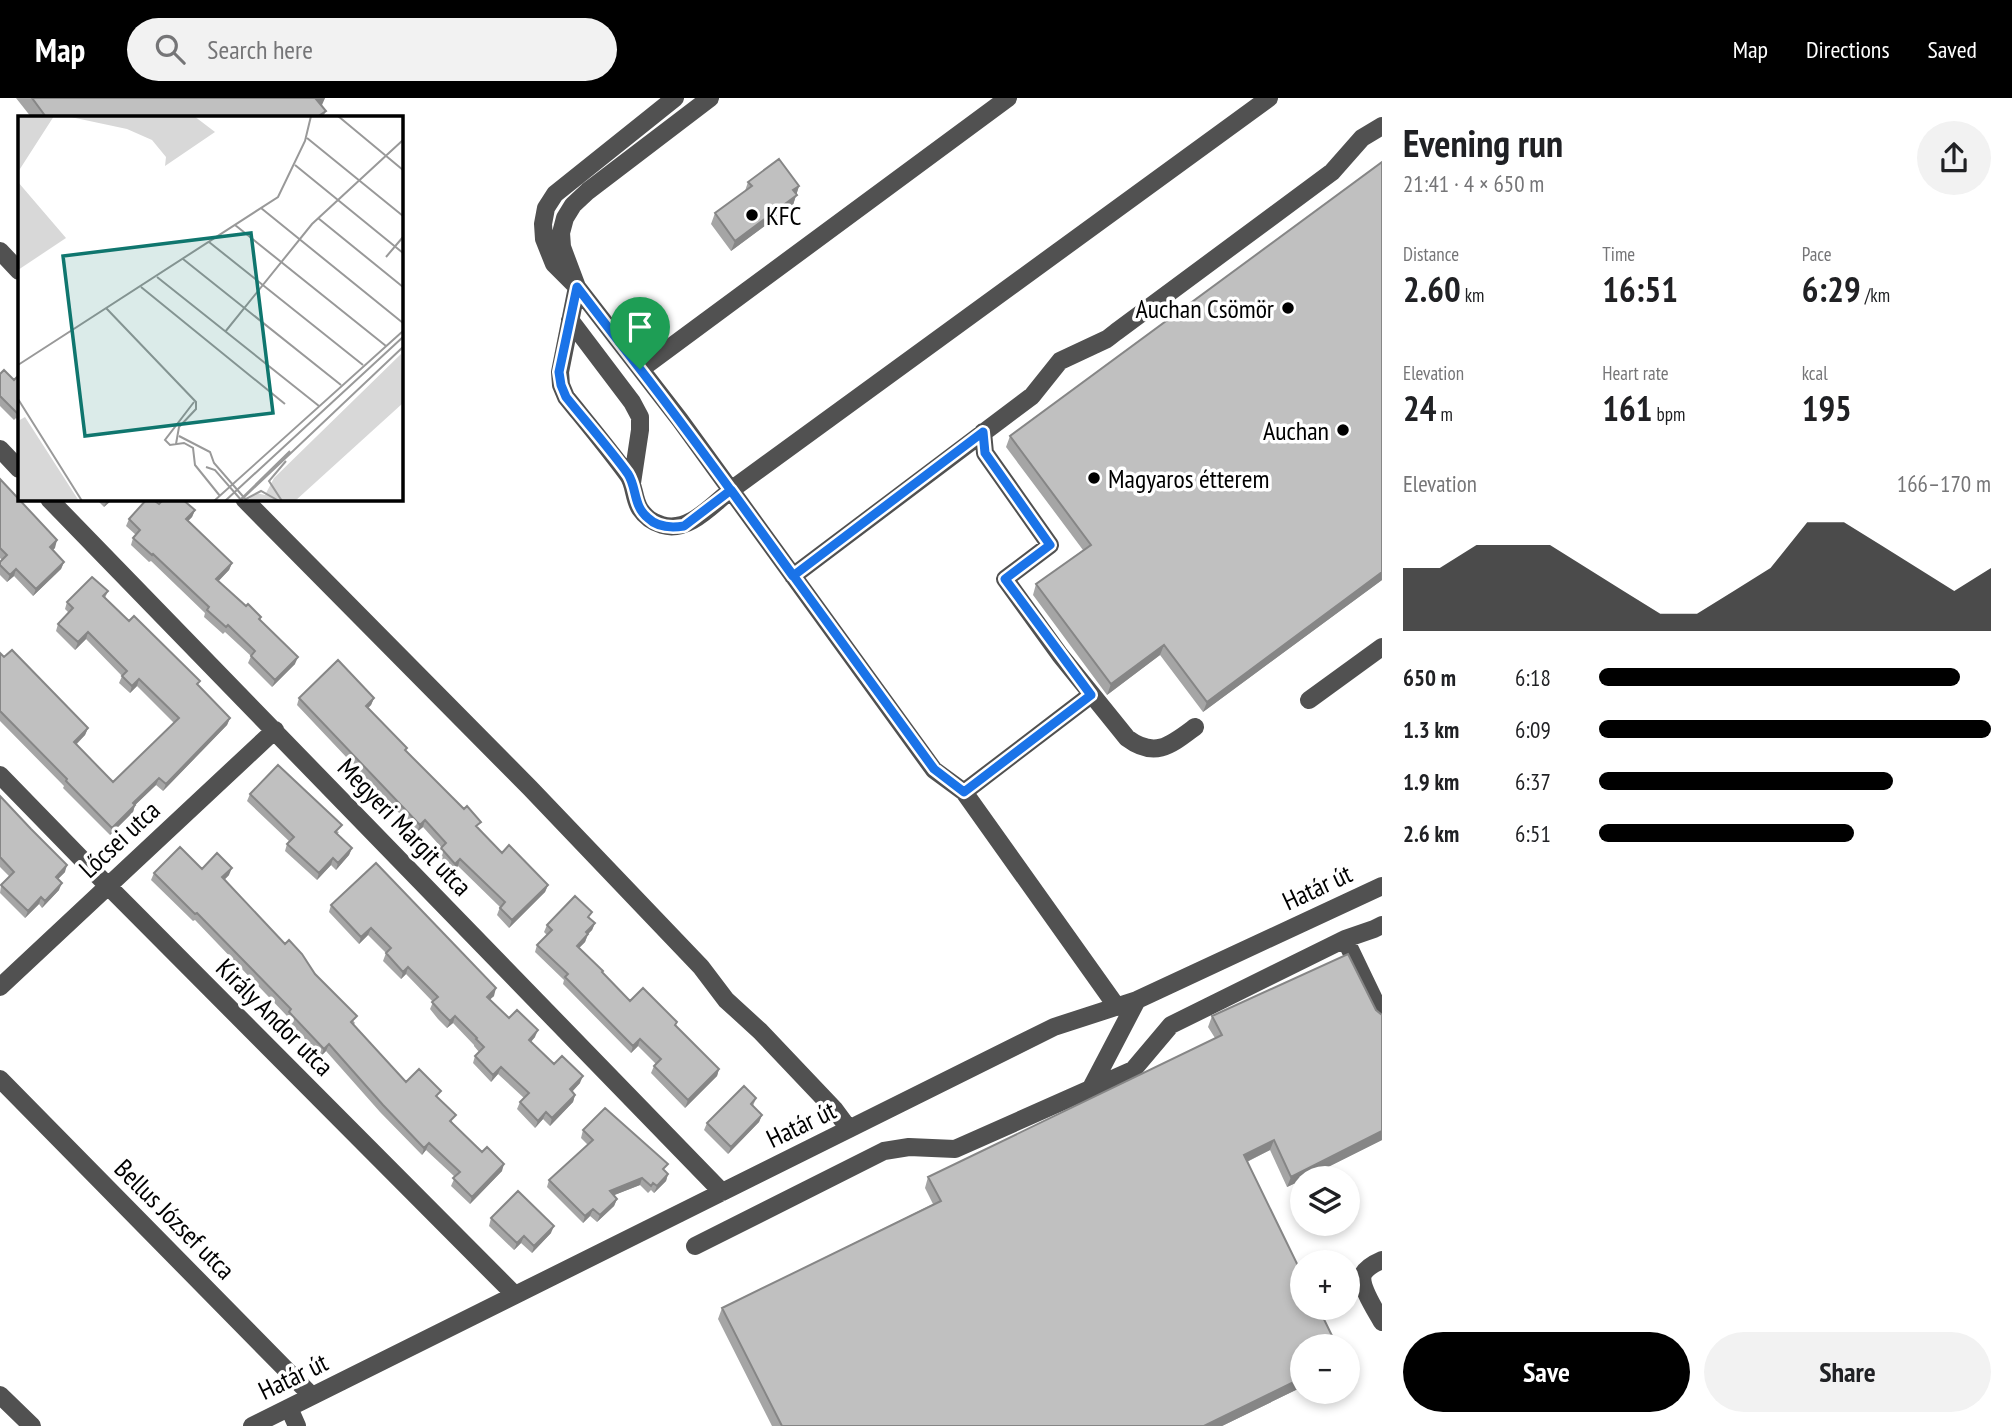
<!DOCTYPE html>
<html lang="en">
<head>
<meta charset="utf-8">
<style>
  :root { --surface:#fff; --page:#f2f2f2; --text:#202124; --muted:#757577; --accent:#000 }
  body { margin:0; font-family:"PT Sans Narrow",sans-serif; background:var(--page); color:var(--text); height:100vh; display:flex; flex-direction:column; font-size:26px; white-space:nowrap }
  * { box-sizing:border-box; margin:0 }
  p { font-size:23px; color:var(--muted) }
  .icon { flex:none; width:38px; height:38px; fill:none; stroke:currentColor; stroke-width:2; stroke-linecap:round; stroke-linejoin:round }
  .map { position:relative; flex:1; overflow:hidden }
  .details { display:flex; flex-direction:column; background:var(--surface); width:630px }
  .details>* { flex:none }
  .buttons { position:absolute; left:1290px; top:1068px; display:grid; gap:14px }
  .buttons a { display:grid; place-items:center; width:70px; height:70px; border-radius:50%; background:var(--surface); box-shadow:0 4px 10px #0003; font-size:35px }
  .pin { position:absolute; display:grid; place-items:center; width:60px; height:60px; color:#fff; margin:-72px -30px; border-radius:50% 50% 50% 0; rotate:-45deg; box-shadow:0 0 7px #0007 }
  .pin .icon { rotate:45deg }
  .round { display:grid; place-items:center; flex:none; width:74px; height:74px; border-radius:37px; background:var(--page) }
  .head { display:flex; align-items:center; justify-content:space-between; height:119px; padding:0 21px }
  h1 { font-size:38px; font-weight:700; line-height:52px }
  .stats { display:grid; grid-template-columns:repeat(3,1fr); gap:10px; height:119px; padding:7px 21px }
  .stats div { display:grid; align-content:center }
  .stats b { font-size:35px; font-weight:700 }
  .stats small { font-size:19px; font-weight:400 }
  .stats p { font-size:19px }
  .chart { height:196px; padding:14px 21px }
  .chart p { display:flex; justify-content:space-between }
  .chart svg { width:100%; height:126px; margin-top:7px; fill:var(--accent); opacity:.7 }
  .primary-button { display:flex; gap:14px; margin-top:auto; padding:14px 21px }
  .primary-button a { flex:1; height:80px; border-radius:42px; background:var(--accent); color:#fff; font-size:28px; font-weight:700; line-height:80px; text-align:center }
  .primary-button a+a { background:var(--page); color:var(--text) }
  ul { padding:0 21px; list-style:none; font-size:23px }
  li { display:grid; grid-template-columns:112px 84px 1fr; align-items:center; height:52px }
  li i { height:18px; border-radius:9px; background:var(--accent) }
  header { display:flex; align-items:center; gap:42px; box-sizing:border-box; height:98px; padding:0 35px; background:var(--accent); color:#fff }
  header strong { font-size:33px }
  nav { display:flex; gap:38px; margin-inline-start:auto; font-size:24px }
  .search { width:490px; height:63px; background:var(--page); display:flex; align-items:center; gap:18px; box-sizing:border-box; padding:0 24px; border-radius:38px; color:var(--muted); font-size:26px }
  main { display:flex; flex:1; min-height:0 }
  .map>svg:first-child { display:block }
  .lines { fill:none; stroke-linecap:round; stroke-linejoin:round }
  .minor { stroke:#515151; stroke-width:18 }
  .wall { fill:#a5a5a5 }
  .shaded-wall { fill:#868686 }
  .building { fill:#c0c0c0; stroke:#868686; stroke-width:2 }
  .route-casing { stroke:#fff; stroke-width:14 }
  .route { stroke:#1a73e8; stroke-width:9 }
  .poi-dot { fill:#000; stroke:#fff; stroke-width:2.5 }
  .labels { text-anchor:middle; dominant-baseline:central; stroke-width:7; stroke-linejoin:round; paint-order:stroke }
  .poi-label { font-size:26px; fill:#000; stroke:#fff; text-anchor:start }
  .street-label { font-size:26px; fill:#000; stroke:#fff }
  .inset-road { fill:none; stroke:#999; stroke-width:2 }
  .view { fill:#0f766e; fill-opacity:0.15; stroke:#0f766e; stroke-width:3.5 }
  .inset-edge { fill:none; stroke:#000; stroke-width:3.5 }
</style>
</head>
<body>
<header>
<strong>Map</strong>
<div class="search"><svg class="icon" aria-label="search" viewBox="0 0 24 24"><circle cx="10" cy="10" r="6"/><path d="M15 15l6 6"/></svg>Search here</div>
<nav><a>Map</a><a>Directions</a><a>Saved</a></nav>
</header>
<main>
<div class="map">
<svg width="1382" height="1328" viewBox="0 0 1382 1328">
  <rect width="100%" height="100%" fill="#fff"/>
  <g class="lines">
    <!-- minor -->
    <path class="minor" d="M675 0 555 96 546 110 543 126 544 141 554 166 577 189 680 322 934 672 964 694 1117 909
      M710 0 588 93 573 107 565 120 561 135 562 149 577 189 560 274 561 287 566 299C587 325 608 350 627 376 635 386 633 400 640 411 646 420 652 424 662 427 688 435 711 408 731 392L1269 0
      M0 153 19 173
      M570 222 632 304 640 319V332L632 385
      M641 271 1008 0
      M983 334 985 355 1050 447 1005 481 1060 557 1127 640C1155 661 1171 647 1195 629
      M0 351 19 371
      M49 401 722 1094
      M244 401 530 690 701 869 726 902 760 933 835 1012 849 1031
      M793 478 1032 298 1060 263 1107 241 1116 234 1332 74 1362 40 1382 28
      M1309 602 1382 549
      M0 677 107 787 515 1197
      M964 694 1091 597
      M1345 841 1382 918
      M0 889 275 632
      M0 981 312 1298
      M1091 990 1137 902
      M695 1148 884 1053 909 1049 955 1051 1133 972 1171 927 1345 841 1374 831 1382 827
      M1382 1162C1375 1165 1367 1169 1363 1176 1359 1188 1376 1213 1382 1224
      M0 1297 32 1328
      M289 1310 297 1328
      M252 1328 1054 929 1137 902 1382 788"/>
  </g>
  <!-- wall -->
  <path class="wall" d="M16 0H325L321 7 326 13 323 19H31Z
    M748 84 799 88 793 107 731 153 711 126 715 115 745 93Z
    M0 276 14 282 19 277V323L16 320 14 322 0 308Z
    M1010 338 1382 482 1203 614 1160 557 1107 597 1033 497 1036 486 1083 452 1006 349Z
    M0 381 55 450 52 452 64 464 61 471 33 498 14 478 7 484 0 477V464L2 462 0 460Z
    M96 401H113L104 409Z
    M159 406 195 412 192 419 188 423 232 465 229 472 218 483 246 508 261 519 260 522 295 566 272 589 248 565 251 558 225 534 223 536 204 519 205 515 151 463 149 464 131 447 133 440 136 437 126 428 129 421Z
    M108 493 105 500 198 588 230 620 227 627 163 693 156 687 135 707 133 714 110 737 63 690 64 688 0 623V555L88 630 85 637 76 647 113 684 174 625 137 588 130 595 119 585 122 578 86 541 75 552 56 533 58 526 69 515 65 511 67 504Z
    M299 600H374L371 607 368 610 406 653 502 755 548 787 545 794 509 830 497 817 500 809 458 768 453 773 438 757 441 749 423 729 417 734 297 607Z
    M250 696 339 734 337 736 352 750 349 757 336 772 331 767 317 782 285 753 287 746 290 744 247 703Z
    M0 698 65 774 58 781 59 792 42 810 39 806 25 820 0 795 1 787 10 779 0 769Z
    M202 771 229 777 224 782 285 846 315 876 355 925 353 927 406 984 438 1000 453 1025 502 1073 470 1106 451 1088 455 1079 426 1052 422 1057 380 1014 326 953 321 958 286 921 287 918 195 822 193 823 151 782 154 775Z
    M331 807 494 898 490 901 509 920 535 939 531 944 554 966 580 985 572 994 575 997 573 1004 550 1028 543 1021 535 1030 517 1011 520 1004 524 1000 498 976 491 984 473 965 475 958 479 954 474 948V947L453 925 447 930 438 921 430 911 433 904 406 876 401 881 383 863 386 855 368 837 359 846 329 814Z
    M590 821 595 825 592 832 588 836 585 844 579 850 630 903 676 928 719 971 717 978 685 1010 651 975 654 968 656 966 638 948 631 955 563 886 564 882 535 854 537 847 547 837 544 834 547 827Z
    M1212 918 1382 1042 1306 1080H1302V1082L1287 1089 1270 1052 1247 1064 1302 1289 1222 1328H772L718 1221 722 1210 933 1106 925 1090 928 1079 1215 940 1208 929Z
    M756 1000 753 1008 762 1017 759 1024 728 1056 704 1032 707 1025Z
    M583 1032 665 1073 668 1076 666 1083 654 1095 651 1092 648 1095 640 1087 614 1097 617 1101 614 1108 597 1124 590 1118 583 1125 547 1089 549 1082 588 1047 581 1040Z
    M491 1120 551 1135 532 1155 521 1145 514 1152 489 1128Z"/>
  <!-- shaded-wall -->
  <path class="shaded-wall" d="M318 0H325L322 7 311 15 316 1Z
    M799 88 793 107 731 153 735 143Z
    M108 401H113L104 409 107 402Z
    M195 412 192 419 183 428 186 421Z
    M57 442 55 450 48 457 50 449Z
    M64 464 61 471 33 498 36 491Z
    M232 465 229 472 214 488 216 481Z
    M16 471 14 478 7 484 10 477Z
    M1382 474V482L1203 614 1207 604Z
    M88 534 86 541 75 552 78 544Z
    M1164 547 1160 557 1107 597 1111 586Z
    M298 559 295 566 272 589 275 582Z
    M139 581 137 588 130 595 132 588Z
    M374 600 371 607 363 615 366 608Z
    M230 620 227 627 163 693 166 686Z
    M88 630 85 637 71 651 74 644Z
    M159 680 156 687 130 712 133 705Z
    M135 707 133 714 110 737 112 730Z
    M425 722 423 729 417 734 420 727Z
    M352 750 349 757 336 772 338 765Z
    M333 760 331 767 317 782 319 775Z
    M460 761 458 768 453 773 455 766Z
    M67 767 65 774 53 786 56 779Z
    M232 770 229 777 220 786 222 779Z
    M62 785 59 792 42 810 45 803Z
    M548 787 545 794 509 830 512 822Z
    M41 799 39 806 25 820 28 813Z
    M595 825 592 832 583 841 586 834Z
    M371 830 368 837 359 846 361 839Z
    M588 836 585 844 574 855 577 848Z
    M408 869 406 876 401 881 403 874Z
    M496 890 494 898 485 906 487 899Z
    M455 918 453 925 447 930 450 923Z
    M538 932 535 939 526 949 529 942Z
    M640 941 638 948 631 955 633 948Z
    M329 946 326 953 321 958 324 951Z
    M501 969 498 976 491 984 493 977Z
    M719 971 717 978 685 1010 688 1002Z
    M583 978 580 985 567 999 570 991Z
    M575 997 573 1004 550 1028 552 1020Z
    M546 1014 543 1021 535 1030 538 1023Z
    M762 1017 759 1024 728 1056 731 1049Z
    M1382 1033V1042L1306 1080H1302V1082L1287 1089 1291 1079Z
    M1274 1042 1270 1052 1240 1067 1244 1057Z
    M429 1045 426 1052 422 1057 424 1050Z
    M504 1066 502 1073 470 1106 472 1099Z
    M668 1076 666 1083 654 1095 657 1088Z
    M642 1080 640 1087 607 1100 610 1093Z
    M617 1101 614 1108 597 1124 600 1117Z
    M593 1111 590 1118 583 1125 585 1118Z
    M554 1128 551 1135 532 1155 534 1148Z
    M524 1138 521 1145 514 1152 517 1145Z
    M1302 1280V1289L1222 1328H1204Z"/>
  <!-- building -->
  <path class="building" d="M32 0H318L316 1 326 13 317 19H46Z
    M779 61 799 88 793 92 797 97 735 143 715 115 752 88 748 84Z
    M1382 64V474L1207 604 1164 547 1111 586 1036 486 1091 447 1010 338Z
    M4 272 14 282 19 277V313L17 315 0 298V276Z
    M0 381 57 442 50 449 64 464 36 491 16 471 10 477 0 467V464L7 457 0 450Z
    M147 401H152L159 406 164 401H182L195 412 186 421 232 465 216 481 246 508 248 506 261 519 259 521 298 559 275 582 251 558 255 553 228 527 226 529 207 512 209 509 153 456 152 457 133 440 140 432 129 421Z
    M92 479 108 493 103 498 129 523 134 518 200 583 197 586 230 620 166 686 159 680 133 705 135 707 112 730 66 683 67 681 0 613V555L4 559 12 552 88 630 74 644 113 684 179 620 139 581 132 588 122 578 127 573 88 534 78 544 58 526 73 510 67 504Z
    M338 562 374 600 366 608 407 650 405 652 464 711 467 708 481 724 476 728 502 755 509 747 548 787 512 822 500 810 505 804 460 761 455 766 441 750 446 745 425 722 420 727 299 600Z
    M278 667 342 727 335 734 352 750 338 765 333 760 319 775 287 746 294 739 250 696Z
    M0 698 31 731 67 767 56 779 62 785 45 803 41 799 28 813 1 787 14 774 0 759Z
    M180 749 202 771 217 755 232 770 222 779 285 846 289 842 302 856 315 876 357 918 351 924 406 984 419 971 441 993 436 998 456 1017 450 1023 482 1054 487 1049 504 1066 472 1099 453 1080 460 1074 429 1045 424 1050 383 1007 329 946 324 951 289 914 291 911 197 815 195 816 154 775Z
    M376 765 496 890 487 899 509 920 517 912 538 932 529 942 554 966 562 958 583 978 570 991 575 997 552 1020 546 1014 538 1023 520 1004 529 995 501 969 493 977 475 958 484 949 476 941 477 940 455 918 450 923 441 914 432 904 438 899 408 869 403 874 386 855 391 850 371 830 361 839 331 807Z
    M575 798 592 814 588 819 595 825 586 834 588 836 577 848 603 873 602 874 630 903 643 890 677 924 675 927 719 971 688 1002 654 968 661 961 640 941 633 948 565 879 568 876 537 847 552 832 547 827Z
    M1348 856 1376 912 1382 917V1033L1291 1079 1274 1042 1244 1057 1302 1176V1209H1318L1337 1248H1302V1280L1204 1328H782L722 1210 941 1103 928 1079 1222 937 1212 918Z
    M744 988 756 1000 751 1006 762 1017 731 1049 707 1025Z
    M605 1010 668 1066 663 1071 668 1076 657 1088 653 1085 651 1088 642 1080 610 1093 617 1101 600 1117 593 1111 585 1118 549 1082 593 1042 583 1032Z
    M518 1093 554 1128 534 1148 524 1138 517 1145 491 1120Z"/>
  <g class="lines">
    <!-- route casing -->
    <g class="route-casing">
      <path id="route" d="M640 271 577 189 559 274 561 287 566 299C587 325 609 350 628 376 637 390 633 408 648 420 657 429 671 430 684 428L731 392 934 671 964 694 1091 597 1005 481 1050 447 985 355 983 334 793 478C743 409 693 339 640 271"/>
    </g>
    <!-- route -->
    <use href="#route" class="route"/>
  </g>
  <!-- markers -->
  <g class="poi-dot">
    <circle cx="752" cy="117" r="7"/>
    <circle cx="1288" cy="210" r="7"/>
    <circle cx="1343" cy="332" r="7"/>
    <circle cx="1094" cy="380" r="7"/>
  </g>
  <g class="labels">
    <!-- poi labels -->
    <g class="poi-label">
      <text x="766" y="117">KFC</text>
      <text x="1274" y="210" text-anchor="end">Auchan Csömör</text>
      <text x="1329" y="332" text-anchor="end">Auchan</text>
      <text x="1108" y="380">Magyaros étterem</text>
    </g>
    <!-- street labels -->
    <g class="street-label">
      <text transform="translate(405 729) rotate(46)">Megyeri Margit utca</text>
      <text transform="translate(119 741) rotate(-43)">Lőcsei utca</text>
      <text transform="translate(1317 789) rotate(-25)">Határ út</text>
      <text transform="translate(275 919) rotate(45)">Király Andor utca</text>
      <text transform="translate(801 1026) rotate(-26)">Határ út</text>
      <text transform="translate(175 1121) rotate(45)">Bellus József utca</text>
      <text transform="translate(293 1278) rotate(-26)">Határ út</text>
    </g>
  </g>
  <!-- overview -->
  <g transform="translate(18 18)">
    <rect width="385" height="385" fill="#fff"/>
    <path d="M0 0H36L0 56ZM48 0H176L197 16 147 50 148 41 134 24 109 13ZM0 66 48 122 0 154ZM383 238 385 287 277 385H229L238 377 247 379 256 362ZM7 301 61 385H0V305Z" fill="#d8d8d8"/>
    <path class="inset-road" d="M320 0 385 54M289 22 385 100M277 49 385 137M243 92 385 207M300 102 385 171M217 109 368 230M191 126 345 249M368 141 385 121M165 143 323 269M139 161 301 290M123 171 267 288M88 192 178 286V293L161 311 158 328M207 216 294 108 385 24M0 249 260 81 287 25 293 0M0 283 64 385M176 286 147 324 152 329 166 327 175 332 177 349 202 380M161 320 192 336 196 347 229 385M188 351 197 354 224 385M223 383 272 335M228 383 243 375 261 385M196 385 385 215M207 385 385 221M222 385 385 231M264 385 251 365 268 345"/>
    <path class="view" d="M233 117 255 297 67 320 45 140Z"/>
    <rect width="385" height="385" class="inset-edge"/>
  </g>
</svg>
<div class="buttons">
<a><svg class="icon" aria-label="layers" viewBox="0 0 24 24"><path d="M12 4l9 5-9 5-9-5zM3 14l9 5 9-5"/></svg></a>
<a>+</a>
<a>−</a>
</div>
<div class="pin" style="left:640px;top:271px;background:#1e9e55"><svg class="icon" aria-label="arrive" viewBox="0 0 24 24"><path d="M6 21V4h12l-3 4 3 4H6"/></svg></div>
</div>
<section class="details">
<div class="head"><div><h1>Evening run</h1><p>21:41 · 4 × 650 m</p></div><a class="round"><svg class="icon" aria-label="share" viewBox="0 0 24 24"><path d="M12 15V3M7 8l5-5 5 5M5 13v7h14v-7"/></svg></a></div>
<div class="stats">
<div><p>Distance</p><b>2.60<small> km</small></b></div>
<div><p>Time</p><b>16:51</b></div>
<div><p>Pace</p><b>6:29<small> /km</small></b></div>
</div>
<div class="stats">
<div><p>Elevation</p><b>24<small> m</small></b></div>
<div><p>Heart rate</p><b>161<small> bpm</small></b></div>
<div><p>kcal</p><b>195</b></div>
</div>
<div class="chart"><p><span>Elevation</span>166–170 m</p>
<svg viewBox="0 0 160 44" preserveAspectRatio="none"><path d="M0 44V22L10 22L20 14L30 14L40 14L50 22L60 30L70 38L80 38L90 30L100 22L110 6L120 6L130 14L140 22L150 30L160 22V44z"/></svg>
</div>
<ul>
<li><b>650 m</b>6:18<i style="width:92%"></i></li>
<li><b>1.3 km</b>6:09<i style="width:100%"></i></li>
<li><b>1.9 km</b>6:37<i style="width:75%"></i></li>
<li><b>2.6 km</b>6:51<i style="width:65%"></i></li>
</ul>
<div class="primary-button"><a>Save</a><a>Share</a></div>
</section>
</main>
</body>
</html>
